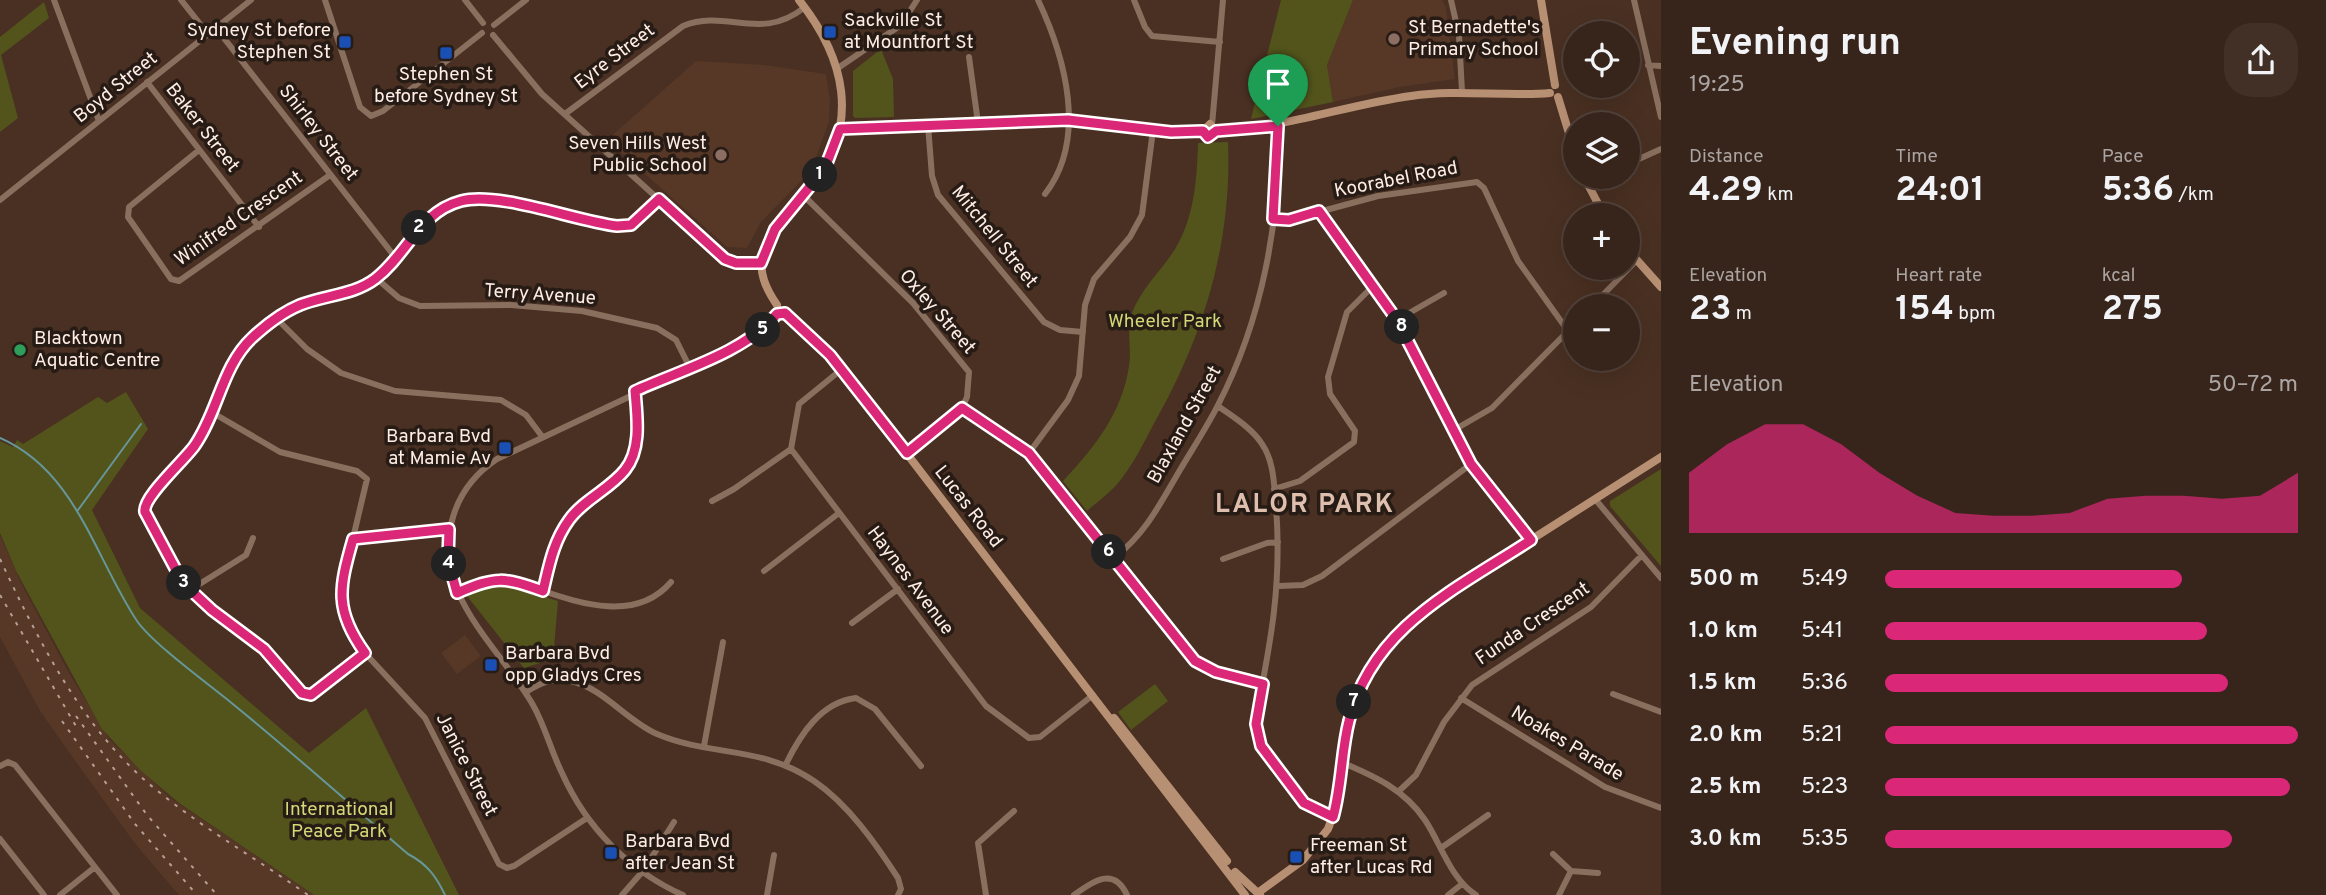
<!DOCTYPE html>
<html lang="en">
<head>
<meta charset="utf-8">
<style>
  :root { --surface:#37241a; --page:#423027; --text:#f1f3f6; --muted:#aaa4a2; --line:#514139; --accent:#db2777 }
  body { margin:0; font-family:Overpass,sans-serif; background:var(--page); color:var(--text); height:100vh; display:flex; flex-direction:column; font-size:26px; white-space:nowrap }
  * { box-sizing:border-box; margin:0 }
  p { font-size:23px; color:var(--muted) }
  .icon { flex:none; width:38px; height:38px; fill:none; stroke:currentColor; stroke-width:2; stroke-linecap:round; stroke-linejoin:round }
  .map { position:relative; flex:1; overflow:hidden }
  .details { display:flex; flex-direction:column; background:var(--surface); width:665px }
  .details>* { flex:none }
  .buttons { position:absolute; left:1563px; top:21px; display:grid; gap:14px }
  .buttons a { display:grid; place-items:center; width:77px; height:77px; border-radius:50%; background:var(--surface); box-shadow:0 7px 28px #0002,0 0 0 2px var(--line); font-size:35px }
  .pin { position:absolute; display:grid; place-items:center; width:60px; height:60px; color:#fff; margin:-72px -30px; border-radius:50% 50% 50% 0; rotate:-45deg; box-shadow:0 0 7px #0007 }
  .pin .icon { rotate:45deg }
  .km { position:absolute; width:35px; height:35px; margin:-18px; border-radius:50%; background:#222; color:#fff; font-size:19px; line-height:35px; text-align:center }
  .round { display:grid; place-items:center; flex:none; width:74px; height:74px; border-radius:28px; background:var(--page) }
  .summary { display:flex; align-items:center; justify-content:space-between; height:119px; padding:0 28px }
  h1 { font-size:38px; font-weight:700; line-height:52px }
  .metrics { display:grid; grid-template-columns:repeat(3,1fr); gap:10px; height:119px; padding:7px 28px }
  .metrics div { display:grid; align-content:center }
  .metrics b { font-size:35px; font-weight:700 }
  .metrics small { font-size:19px; font-weight:400 }
  .metrics p { font-size:19px }
  .chart { height:196px; padding:14px 28px }
  .chart p { display:flex; justify-content:space-between }
  .chart svg { width:100%; height:126px; margin-top:7px; fill:var(--accent); opacity:.7 }
  ul { padding:0 28px; list-style:none; font-size:23px }
  li { display:grid; grid-template-columns:112px 84px 1fr; align-items:center; height:52px }
  li i { height:18px; border-radius:9px; background:var(--accent) }
  main { display:flex; flex:1; min-height:0 }
  .map>svg:first-child { display:block }
  .built { fill:#573725 }
  .green { fill:#52541c }
  .lines { fill:none; stroke-linecap:round; stroke-linejoin:round }
  .stream { stroke:#67969a; stroke-width:2 }
  .street { stroke:#896f5e; stroke-width:6 }
  .secondary { stroke:#b78f73; stroke-width:8 }
  .rail { stroke:#b5a095; stroke-width:2; stroke-dasharray:3.5 7; stroke-linecap:butt }
  .route-casing { stroke:#fff; stroke-width:14 }
  .route { stroke:#db2777; stroke-width:9 }
  .transit-dot { fill:#1a4fb4; stroke:#271b15; stroke-width:2.5 }
  .education-dot { fill:#8d6e63; stroke:#271b15; stroke-width:2.5 }
  .leisure-dot { fill:#2e9e5b; stroke:#271b15; stroke-width:2.5 }
  .labels { text-anchor:middle; dominant-baseline:central; stroke-width:7; stroke-linejoin:round; paint-order:stroke }
  .poi-label { font-size:19px; fill:#ffeee5; stroke:#271b15; text-anchor:start }
  .street-label { font-size:19px; fill:#ffeee5; stroke:#271b15 }
  .park-label { font-size:19px; fill:#d4d877; stroke:#271b15 }
  .district-label { font-size:26px; font-weight:bold; letter-spacing:2px; fill:#debeac; stroke:#271b15 }
</style>
</head>
<body>
<main>
<div class="map">
<svg width="1661" height="895" viewBox="0 0 1661 895">
  <rect width="100%" height="100%" fill="#493022"/>
  <!-- built -->
  <path class="built" d="M1353 0H1442L1446 8 1455 79 1400 87 1333 102 1327 65Z
    M696 61 764 65 826 74 830 100 829 122 811 171 761 222 747 248 727 247 607 140Z
    M0 535 21 583 69 673 110 740 169 797 314 895H179L136 845 73 758 40 711 0 637Z
    M465 635 481 656 457 674 441 653Z"/>
  <!-- green -->
  <path class="green" d="M1281 0H1353L1327 65 1333 102 1251 119Z
    M44 2 49 18 1 55 18 118 0 132V37Z
    M881 49 893 79 894 117 855 118 853 116V71Z
    M1228 142C1232 241 1205 332 1157 418 1146 438 1136 460 1122 478 1113 491 1098 501 1087 511L1063 481C1095 447 1122 413 1129 366 1132 349 1126 330 1132 313 1142 286 1166 267 1179 242 1195 211 1197 176 1198 143Z
    M126 392 148 429 92 510 140 608 309 753 366 708 459 895H314L179 803 140 770 102 729 16 571 0 533V441L13 447 17 440 23 444 98 397 107 403Z
    M1661 469V566L1610 506V501Z
    M492 587H513L558 601 553 659 524 668 467 596Z
    M1155 684 1168 701 1131 730 1118 712Z"/>
  <g class="lines">
    <!-- stream -->
    <path class="stream" d="M0 438C76 471 95 558 137 621 154 645 210 685 234 705 293 753 350 804 408 854 427 864 436 876 445 895
      M78 510 141 424"/>
    <!-- street -->
    <path class="street" d="M54 0 99 121
      M181 0 208 34
      M325 0 360 107 371 116 383 111 482 33
      M465 0 483 23
      M1038 0C1065 57 1088 139 1045 194
      M1134 0 1145 27 1152 36 1220 42
      M1451 0 1459 35 1462 92
      M1634 0 1661 117
      M494 25 526 0
      M216 28 395 257
      M493 35 542 94 717 252 735 263H761
      M969 57 978 123
      M1648 65 1661 66
      M838 68 901 25 917 0
      M147 82 259 227
      M565 114 683 26C727 8 760 43 805 7
      M928 125 932 176 938 195 1044 322 1060 330 1083 332
      M1212 125 1223 0
      M199 150 129 207 128 217 171 279 179 281 330 175
      M1628 164 1661 149
      M1586 182 1599 177
      M804 196 913 303 969 372 967 397 962 408 907 453
      M0 200 251 0
      M1319 211 1397 320 1471 464 1531 540
      M1273 219 1289 220 1378 196 1477 182 1484 188 1518 261 1568 331
      M376 278 399 298 420 306 511 305 582 311 657 328 676 340 689 366
      M1592 306 1636 261
      M276 318 307 349 341 373 395 391 501 400 526 415 541 435
      M1397 320 1444 293
      M842 369 799 404 791 449 986 706 1029 738 1040 737 1093 695
      M1218 406C1233 417 1252 428 1262 444 1274 461 1274 485 1276 506 1282 584 1271 641 1256 717L1258 739 1265 753 1303 803 1333 817
      M962 408 1029 453 1195 661 1216 672 1263 684
      M213 413 280 452 357 471 367 479 341 589 344 618 365 653 425 718 499 864 507 868 514 866 587 818
      M1454 430 1492 408 1575 324
      M1029 453 1068 400 1079 376 1085 305 1094 279 1130 237 1142 215 1153 130
      M1274 489 1300 481 1354 442 1355 431 1330 394 1328 377 1347 312 1374 285
      M1595 499 1661 578
      M712 501 734 489 791 449
      M353 539 449 529
      M1114 558C1146 533 1160 504 1180 470 1193 448 1207 427 1218 405 1261 322 1282 219 1277 126
      M1223 559 1267 543 1278 542
      M764 571 839 513
      M1279 586 1303 585 1322 576 1471 464
      M190 590 246 555 253 538
      M543 591C549 566 553 542 569 520 585 498 609 489 625 470 642 449 637 416 635 391
      M457 593C468 588 481 581 493 579 509 577 525 585 540 590 582 604 637 622 671 582
      M852 623 898 589
      M365 653 314 693H302L263 649 212 610 183 583 145 512C142 498 186 459 195 445 218 412 222 366 252 338 268 324 285 310 305 303 329 295 355 294 375 279 407 255 419 212 461 201 500 191 574 221 617 226L631 225 659 199
      M526 692C540 683 554 677 571 681 603 688 627 721 657 734 711 757 761 745 814 781 848 804 876 844 898 878L901 889 898 895
      M1613 694 1661 712
      M1461 698 1605 787 1661 808
      M704 746 723 642
      M1341 762C1374 776 1404 789 1425 820 1441 844 1450 878 1476 895
      M786 764C800 735 821 702 856 698L875 709 921 766
      M0 766 8 762 15 765 95 867 60 895
      M1399 791 1416 775 1444 722 1472 685 1591 607 1642 555
      M0 839 44 895
      M1441 848 1488 815
      M1553 854 1571 871 1598 873
      M95 867 117 895
      M622 895 643 871 674 822
      M683 895C629 871 586 827 562 773 551 751 545 726 533 705 499 646 429 592 453 517 460 493 476 473 497 459L741 344 759 333 777 314
      M767 895 774 855
      M986 895 978 843 1014 811
      M1074 895C1093 881 1114 866 1127 895
      M1448 895 1462 884
      M1559 895 1571 871"/>
    <!-- secondary -->
    <path class="secondary" d="M1541 0 1555 85
      M1558 97 1575 153
      M840 129 1068 120 1171 132 1203 131
      M1203 131 1210 124 1216 131
      M1216 131C1283 129 1345 105 1411 96 1458 89 1504 97 1550 93
      M1584 177 1604 215
      M1628 250 1661 287
      M777 305C766 289 757 271 764 250 772 224 796 207 812 186 861 124 845 58 799 0
      M785 313 842 369 1245 895
      M1114 718 1227 861
      M1235 872 1260 895
      M1259 892 1303 860 1328 829 1335 810 1346 737 1355 699 1372 665 1396 634 1438 599 1661 457"/>
    <!-- rail -->
    <path class="rail" d="M0 559C38 640 83 730 154 788 202 828 257 859 308 895
      M0 595 77 728
      M76 716 147 815 217 895
      M62 721 135 824 197 895"/>
  </g>
  <g class="lines">
    <!-- route casing -->
    <g class="route-casing">
      <path id="route" d="M1068 120 1171 132 1203 131 1208 137 1216 131 1278 126 1273 219 1289 220 1319 211 1397 320 1471 464 1531 540C1458 588 1371 627 1349 721 1341 752 1342 785 1333 817L1304 803 1261 746 1256 724 1263 684 1216 672 1195 661 1029 453 962 408 907 453 830 355 785 313 777 314C744 353 681 370 635 391 637 416 642 449 625 470 609 490 584 499 569 520 553 542 549 566 543 591 503 577 497 576 457 593L448 560 449 529 353 539C339 588 334 610 365 653L311 695 302 693 264 649 212 610 183 583 145 512C142 497 186 459 195 445 218 412 222 366 252 338 266 325 283 312 300 305 325 295 354 295 375 279 407 255 419 212 461 201 499 191 575 221 617 226L631 225 659 199 725 259 736 263H761L775 229 825 168 840 129Z"/>
    </g>
    <!-- route -->
    <use href="#route" class="route"/>
  </g>
  <!-- markers -->
  <g class="transit-dot">
    <rect x="823" y="25" width="14" height="14" rx="3.5"/>
    <rect x="338" y="35" width="14" height="14" rx="3.5"/>
    <rect x="439" y="46" width="14" height="14" rx="3.5"/>
    <rect x="498" y="441" width="14" height="14" rx="3.5"/>
    <rect x="484" y="658" width="14" height="14" rx="3.5"/>
    <rect x="604" y="846" width="14" height="14" rx="3.5"/>
    <rect x="1289" y="850" width="14" height="14" rx="3.5"/>
  </g>
  <g class="education-dot">
    <circle cx="1394" cy="39" r="7"/>
    <circle cx="721" cy="155" r="7"/>
  </g>
  <circle class="leisure-dot" cx="20" cy="350" r="7"/>
  <g class="labels">
    <!-- poi labels -->
    <g class="poi-label">
      <text x="844" y="21">Sackville St<tspan x="844" dy="22">at Mountfort St</tspan></text>
      <text x="1408" y="28">St Bernadette's<tspan x="1408" dy="22">Primary School</tspan></text>
      <text x="331" y="31" text-anchor="end">Sydney St before<tspan x="331" dy="22">Stephen St</tspan></text>
      <text x="446" y="75" text-anchor="middle">Stephen St<tspan x="446" dy="22">before Sydney St</tspan></text>
      <text x="707" y="144" text-anchor="end">Seven Hills West<tspan x="707" dy="22">Public School</tspan></text>
      <text x="34" y="339">Blacktown<tspan x="34" dy="22">Aquatic Centre</tspan></text>
      <text x="491" y="437" text-anchor="end">Barbara Bvd<tspan x="491" dy="22">at Mamie Av</tspan></text>
      <text x="505" y="654">Barbara Bvd<tspan x="505" dy="22">opp Gladys Cres</tspan></text>
      <text x="625" y="842">Barbara Bvd<tspan x="625" dy="22">after Jean St</tspan></text>
      <text x="1310" y="846">Freeman St<tspan x="1310" dy="22">after Lucas Rd</tspan></text>
    </g>
    <!-- street labels -->
    <g class="street-label">
      <text transform="translate(615 57) rotate(-37)">Eyre Street</text>
      <text transform="translate(116 88) rotate(-39)">Boyd Street</text>
      <text transform="translate(202 128) rotate(52)">Baker Street</text>
      <text transform="translate(318 133) rotate(52)">Shirley Street</text>
      <text transform="translate(1396 180) rotate(-11)">Koorabel Road</text>
      <text transform="translate(239 219) rotate(-35)">Winifred Crescent</text>
      <text transform="translate(994 237) rotate(51)">Mitchell Street</text>
      <text transform="translate(540 295) rotate(4)">Terry Avenue</text>
      <text transform="translate(937 312) rotate(49)">Oxley Street</text>
      <text transform="translate(1185 425) rotate(-61)">Blaxland Street</text>
      <text transform="translate(968 507) rotate(52)">Lucas Road</text>
      <text transform="translate(910 581) rotate(53)">Haynes Avenue</text>
      <text transform="translate(1533 624) rotate(-34)">Funda Crescent</text>
      <text transform="translate(1567 744) rotate(31)">Noakes Parade</text>
      <text transform="translate(466 765) rotate(63)">Janice Street</text>
    </g>
    <!-- park labels -->
    <g class="park-label">
      <text x="1165" y="322">Wheeler Park</text>
      <text x="339" y="810">International<tspan x="339" dy="22">Peace Park</tspan></text>
    </g>
    <!-- district labels -->
    <g class="district-label">
      <text x="1305" y="505">LALOR PARK</text>
    </g>
  </g>
</svg>
<div class="buttons">
<a><svg class="icon" aria-label="locate" viewBox="0 0 24 24"><circle cx="12" cy="12" r="6"/><path d="M12 2v4M12 18v4M2 12h4M18 12h4"/></svg></a>
<a><svg class="icon" aria-label="layers" viewBox="0 0 24 24"><path d="M12 4l9 5-9 5-9-5zM3 14l9 5 9-5"/></svg></a>
<a>+</a>
<a>−</a>
</div>
<div class="pin" style="left:1278px;top:126px;background:#1e9e55"><svg class="icon" aria-label="arrive" viewBox="0 0 24 24"><path d="M6 21V4h12l-3 4 3 4H6"/></svg></div>
<b class="km" style="left:820px;top:175px">1</b>
<b class="km" style="left:419px;top:228px">2</b>
<b class="km" style="left:184px;top:583px">3</b>
<b class="km" style="left:449px;top:564px">4</b>
<b class="km" style="left:763px;top:330px">5</b>
<b class="km" style="left:1109px;top:552px">6</b>
<b class="km" style="left:1354px;top:702px">7</b>
<b class="km" style="left:1402px;top:327px">8</b>
</div>
<section class="details">
<div class="summary"><div><h1>Evening run</h1><p>19:25</p></div><a class="round"><svg class="icon" aria-label="share" viewBox="0 0 24 24"><path d="M12 15V3M7 8l5-5 5 5M5 13v7h14v-7"/></svg></a></div>
<div class="metrics">
<div><p>Distance</p><b>4.29<small> km</small></b></div>
<div><p>Time</p><b>24:01</b></div>
<div><p>Pace</p><b>5:36<small> /km</small></b></div>
</div>
<div class="metrics">
<div><p>Elevation</p><b>23<small> m</small></b></div>
<div><p>Heart rate</p><b>154<small> bpm</small></b></div>
<div><p>kcal</p><b>275</b></div>
</div>
<div class="chart"><p><span>Elevation</span>50–72 m</p>
<svg viewBox="0 0 160 44" preserveAspectRatio="none"><path d="M0 44V23L10 13L20 6L30 6L40 13L50 23L60 31L70 37L80 38L90 38L100 37L110 32L120 31L130 31L140 32L150 31L160 23V44z"/></svg>
</div>
<ul>
<li><b>500 m</b>5:49<i style="width:72%"></i></li>
<li><b>1.0 km</b>5:41<i style="width:78%"></i></li>
<li><b>1.5 km</b>5:36<i style="width:83%"></i></li>
<li><b>2.0 km</b>5:21<i style="width:100%"></i></li>
<li><b>2.5 km</b>5:23<i style="width:98%"></i></li>
<li><b>3.0 km</b>5:35<i style="width:84%"></i></li>
</ul>
</section>
</main>
</body>
</html>
